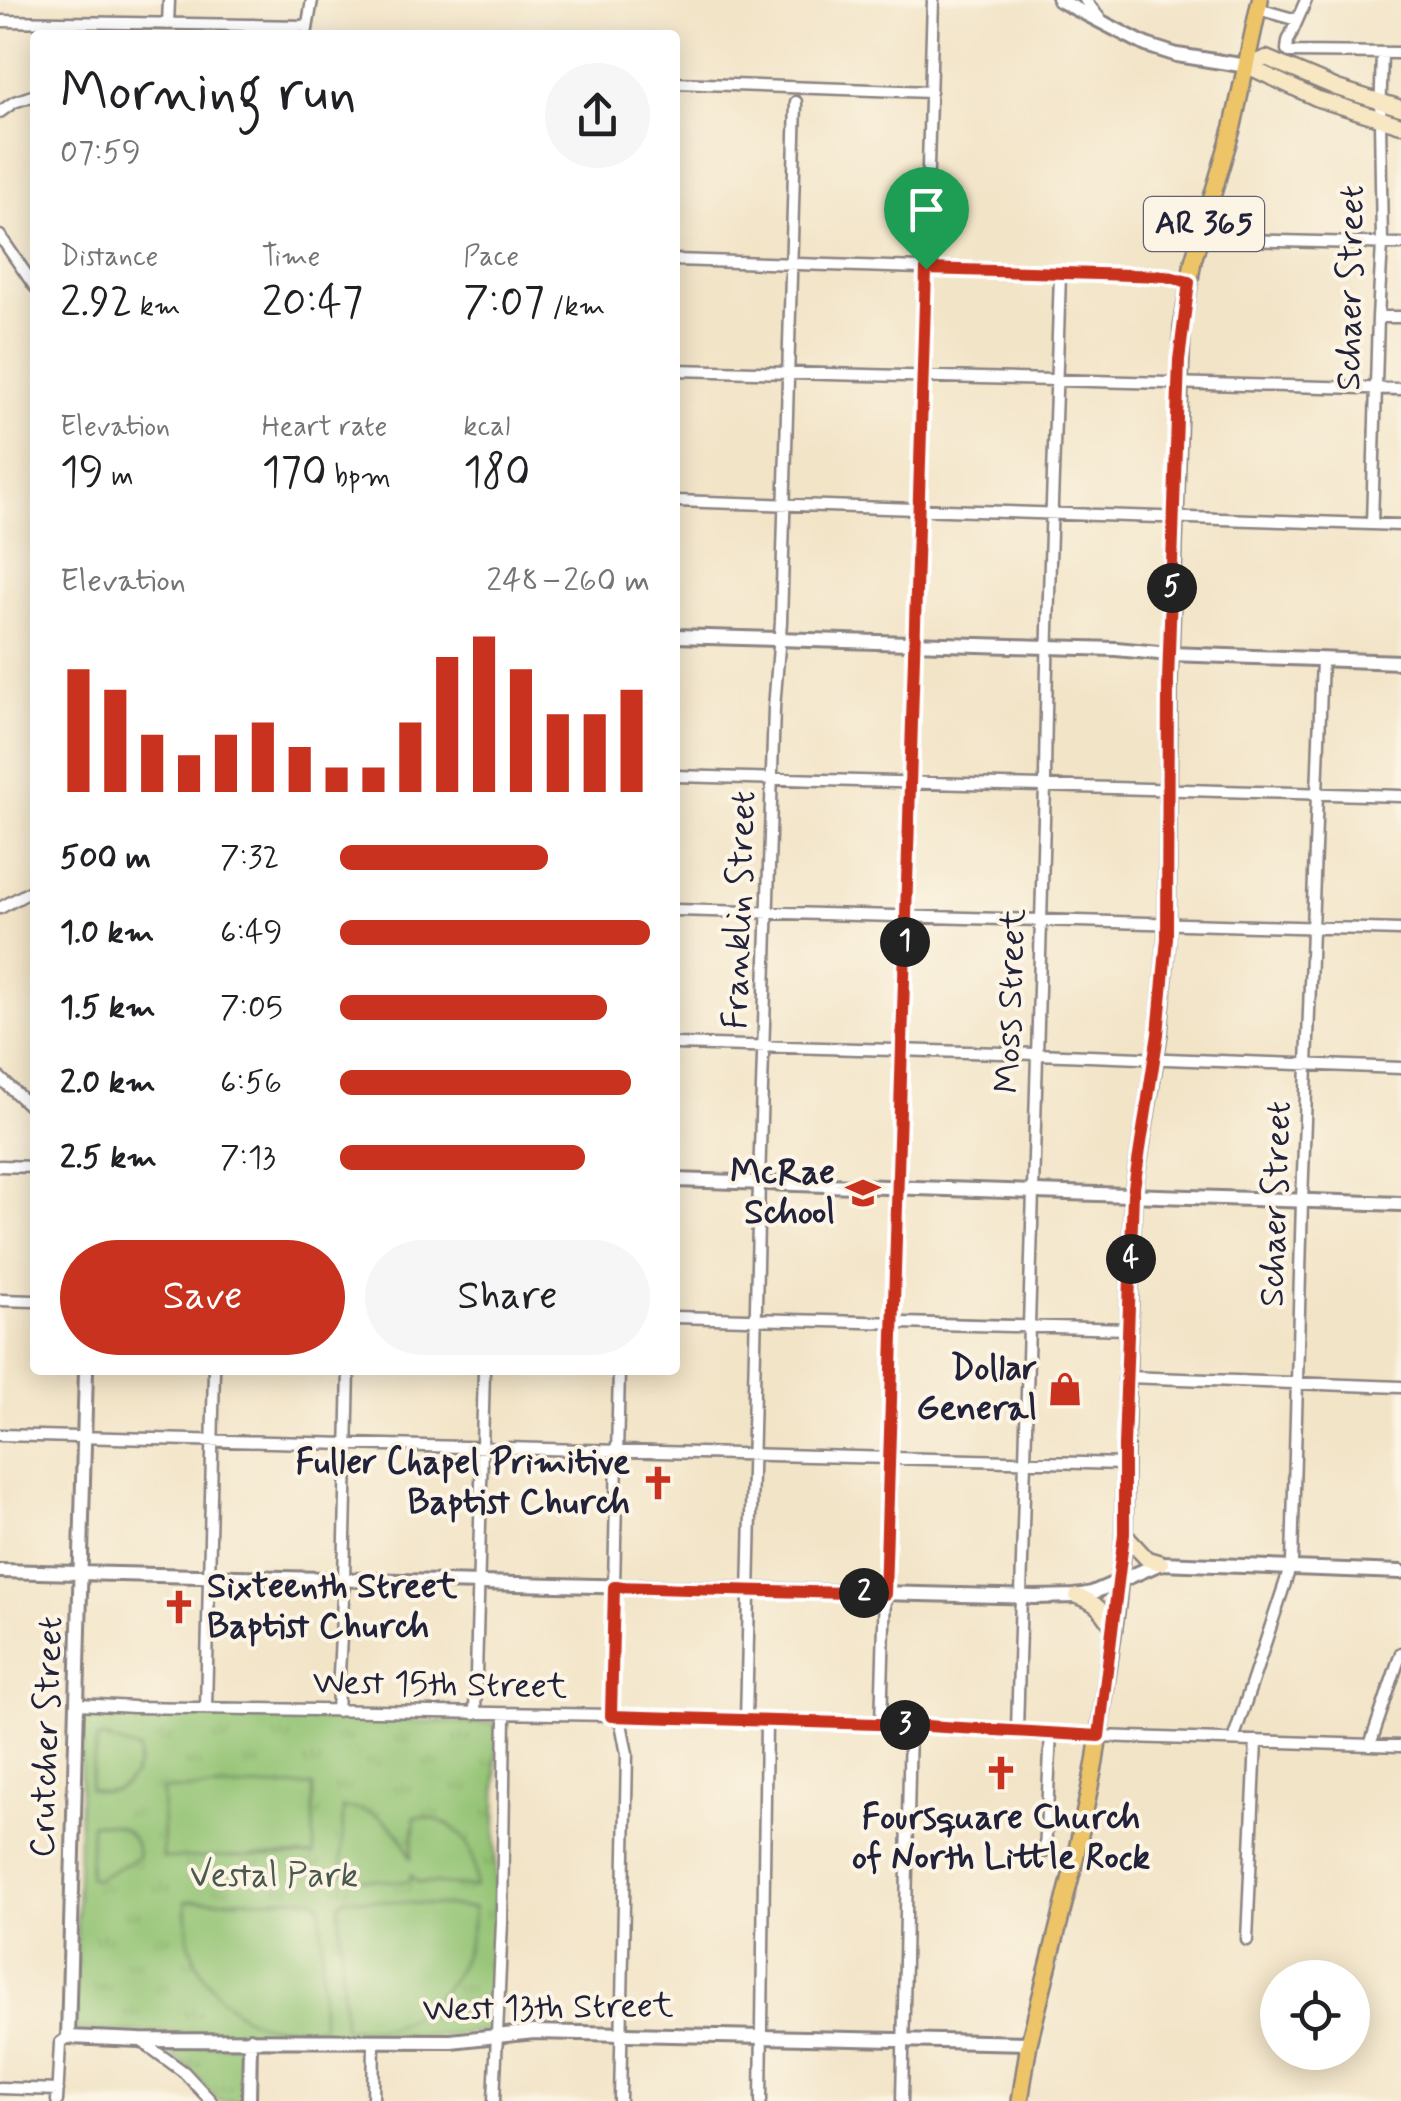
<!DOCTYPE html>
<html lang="en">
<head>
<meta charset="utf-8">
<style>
  :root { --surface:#fff; --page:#f6f6f6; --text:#202124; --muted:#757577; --accent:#c8321e }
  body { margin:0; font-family:Mynerve,sans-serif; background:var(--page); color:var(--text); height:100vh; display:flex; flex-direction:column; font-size:38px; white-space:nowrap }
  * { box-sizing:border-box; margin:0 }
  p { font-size:32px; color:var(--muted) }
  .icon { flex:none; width:55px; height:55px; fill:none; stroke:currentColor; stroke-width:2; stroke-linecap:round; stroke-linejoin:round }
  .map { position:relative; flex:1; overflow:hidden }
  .panel { position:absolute; left:30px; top:30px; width:650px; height:1345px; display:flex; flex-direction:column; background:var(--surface); border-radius:10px; box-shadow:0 5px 25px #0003 }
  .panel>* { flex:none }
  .controls { position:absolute; left:1260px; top:1960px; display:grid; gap:20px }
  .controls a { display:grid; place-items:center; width:110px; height:110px; border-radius:50%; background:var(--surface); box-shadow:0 5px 25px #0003; font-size:50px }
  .pin { position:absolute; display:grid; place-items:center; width:85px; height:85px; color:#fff; margin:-102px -42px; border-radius:50% 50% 50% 0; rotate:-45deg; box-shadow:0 0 10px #0007 }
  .pin .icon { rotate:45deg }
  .km { position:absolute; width:50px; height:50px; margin:-25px; border-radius:50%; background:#222; color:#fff; font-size:28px; line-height:50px; text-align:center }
  .round { display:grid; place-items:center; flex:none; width:105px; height:105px; border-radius:52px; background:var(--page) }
  .headline { display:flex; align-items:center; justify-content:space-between; height:170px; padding:0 30px }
  h1 { font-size:55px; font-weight:600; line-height:75px }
  .metrics { display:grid; grid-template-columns:repeat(3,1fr); gap:15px; height:170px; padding:10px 30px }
  .metrics div { display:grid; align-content:center }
  .metrics b { font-size:42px; font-weight:600 }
  .metrics small { font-size:28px; font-weight:400 }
  .metrics p { font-size:28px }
  .chart { height:280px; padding:20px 30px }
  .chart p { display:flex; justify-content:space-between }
  .chart svg { width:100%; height:180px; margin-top:10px; stroke:var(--accent); stroke-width:6 }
  .cta { display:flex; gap:20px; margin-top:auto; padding:20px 30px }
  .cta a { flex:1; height:115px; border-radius:60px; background:var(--accent); color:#fff; font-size:40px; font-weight:600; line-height:115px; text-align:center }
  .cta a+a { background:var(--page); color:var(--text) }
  ul { padding:0 30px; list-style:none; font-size:32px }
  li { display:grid; grid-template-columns:160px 120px 1fr; align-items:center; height:75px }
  li i { height:25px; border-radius:12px; background:var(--accent) }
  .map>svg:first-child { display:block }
  .grass { fill:url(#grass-tufts); stroke:#5a7257; stroke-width:2.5 }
  .pitch { fill:#93c373; stroke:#5a7257; stroke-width:2.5 }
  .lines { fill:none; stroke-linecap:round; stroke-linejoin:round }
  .minor-casing { stroke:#8a8381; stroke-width:15 }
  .tertiary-casing { stroke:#8a8381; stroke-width:18 }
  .secondary-casing { stroke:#8a8381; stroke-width:19 }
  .primary-casing { stroke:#8a8381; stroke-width:20 }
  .minor { stroke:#fff; stroke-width:10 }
  .tertiary { stroke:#fff; stroke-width:12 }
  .secondary { stroke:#f8e7c3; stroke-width:14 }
  .primary { stroke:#eec469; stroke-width:15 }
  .route-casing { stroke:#fff; stroke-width:20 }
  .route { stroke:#c8321e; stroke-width:12 }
  .labels { text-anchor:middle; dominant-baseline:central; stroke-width:8; stroke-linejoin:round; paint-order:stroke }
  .shield { fill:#fcf5e5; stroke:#63616e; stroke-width:2.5 }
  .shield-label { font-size:32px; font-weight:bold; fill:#22223b }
  .street-label { font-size:35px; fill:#22223b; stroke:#fcf5e5 }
  .poi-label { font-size:35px; font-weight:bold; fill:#22223b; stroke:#fcf5e5; text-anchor:end }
  .park-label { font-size:35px; fill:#4a5a4f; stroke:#fcf5e5 }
</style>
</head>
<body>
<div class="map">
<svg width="1401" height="2101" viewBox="0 0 1401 2101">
  <defs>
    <pattern id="grass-tufts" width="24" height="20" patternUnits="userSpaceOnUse" patternTransform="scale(2.5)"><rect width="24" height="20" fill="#93c373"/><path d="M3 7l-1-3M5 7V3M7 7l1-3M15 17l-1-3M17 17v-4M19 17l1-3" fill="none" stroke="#7ea764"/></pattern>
  </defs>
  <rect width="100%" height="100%" fill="#fcf5e5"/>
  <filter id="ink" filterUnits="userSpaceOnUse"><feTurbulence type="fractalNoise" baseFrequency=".01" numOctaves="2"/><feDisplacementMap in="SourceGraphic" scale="20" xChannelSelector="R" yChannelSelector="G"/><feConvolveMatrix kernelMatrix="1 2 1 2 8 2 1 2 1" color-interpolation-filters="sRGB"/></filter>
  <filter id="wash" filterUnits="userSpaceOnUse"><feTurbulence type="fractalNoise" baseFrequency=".0048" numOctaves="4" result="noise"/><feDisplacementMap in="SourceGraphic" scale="40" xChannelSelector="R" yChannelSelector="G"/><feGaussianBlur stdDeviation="2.25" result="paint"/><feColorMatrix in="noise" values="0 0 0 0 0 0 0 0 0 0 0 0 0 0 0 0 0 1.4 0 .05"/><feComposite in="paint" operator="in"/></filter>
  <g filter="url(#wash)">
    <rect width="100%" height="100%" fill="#f2e4c7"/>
    <!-- grass -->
    <path class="grass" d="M82 1713 497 1723 494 2030 447 2036 77 2032 74 2024Z
      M169 2044H237L243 2053V2101H218L189 2068 167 2053Z"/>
    <!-- pitch -->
    <path class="pitch" d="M102 1738 139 1750C140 1770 128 1790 106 1791 101 1792 95 1790 89 1789L97 1740Z
      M313 1786 314 1855 163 1858 162 1790Z
      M343 1808C379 1809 400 1826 411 1859L415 1817C458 1817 478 1847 475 1887L418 1882 411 1875 410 1882 349 1878 342 1870Z
      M91 1823C116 1824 135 1827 138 1857L95 1880 89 1877Z
      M314 1898 321 1905 322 2027C305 2026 283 2029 266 2025 230 2017 197 1975 189 1941 187 1928 187 1914 186 1901Z
      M346 1898 474 1908C471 1953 454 1990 414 2015 405 2020 395 2026 385 2027 372 2029 357 2027 344 2027L339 1905Z"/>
  </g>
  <g filter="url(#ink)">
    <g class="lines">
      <!-- minor casing -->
      <g class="minor-casing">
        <path id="minor" d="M1085 0 1101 20
          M1306 0 1288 41 1287 50 1289 52 1401 53
          M1258 9 1297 20
          M0 21 307 26
          M168 24 169 0
          M306 35 312 0
          M675 83 931 92
          M0 112 14 102 35 95
          M0 236 35 287
          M1200 239 1401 244
          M675 260 1165 276 1189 282
          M1378 317H1401
          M675 370 1401 389
          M675 501 1401 525
          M1372 524 1378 317 1382 244 1380 120 1382 53
          M675 776 1401 796
          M0 908 35 889
          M675 910 1401 930
          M675 1044 1037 1054 1401 1068
          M0 1078 35 1111
          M0 1166 35 1167
          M0 1300 35 1301
          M675 1317 1128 1329
          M619 1370 611 1715 621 1723 627 1754 620 2101
          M1127 1377 1401 1387
          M0 1435 1124 1464
          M78 1704 134 1707 611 1715 910 1725 1099 1736 1401 1746
          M206 1708 214 1370
          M337 1711 344 1580 349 1370
          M475 1714 484 1370
          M746 1720 759 1182 774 708 781 622 796 102
          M881 1724 933 0
          M1017 1730 1045 786C1046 615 1055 444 1060 273
          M1233 1740 1292 1562 1302 1201 1322 659
          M1370 1745 1401 1653
          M1045 1852 1051 1733
          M1247 1940 1256 1741
          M140 2040 184 2072 211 2101
          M0 2088 58 2090
          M57 2101 60 2043 68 2037
          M373 2101 374 2041
          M494 2101 502 1922 505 1715
          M761 2101 766 1721
          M902 2101 910 1725"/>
      </g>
      <!-- tertiary casing -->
      <g class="tertiary-casing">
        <path id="tertiary" d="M1059 0 1146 45 1177 55 1247 66
          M675 636 1116 649 1170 654 1401 662
          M675 1180 1401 1204
          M86 1370 68 2037 140 2040 451 2041 534 2032 1029 2043
          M0 1571 1035 1597 1077 1596 1092 1593 1161 1563 1401 1572
          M249 2101 250 2039"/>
      </g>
      <!-- secondary casing -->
      <g class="secondary-casing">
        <path id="secondary" d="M1247 66 1318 99 1401 125
          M1247 66 1266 58 1337 88 1401 108
          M1124 1534 1147 1559 1161 1563
          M1077 1596C1097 1602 1104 1612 1114 1630"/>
      </g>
      <!-- primary casing -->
      <g class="primary-casing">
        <path id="primary" d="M1020 2101 1029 2043 1074 1864 1095 1762 1117 1605 1124 1534 1125 1446 1133 1194 1159 1034 1167 938 1169 681 1182 328 1193 261 1233 126 1260 0"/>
      </g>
      <!-- minor -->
      <use href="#minor" class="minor"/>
      <!-- tertiary -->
      <use href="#tertiary" class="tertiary"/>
      <!-- secondary -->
      <use href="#secondary" class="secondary"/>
      <!-- primary -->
      <use href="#primary" class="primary"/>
    </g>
  </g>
  <g class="lines" filter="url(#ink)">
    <!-- route casing -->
    <g class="route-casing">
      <path id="route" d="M926 269 1165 276 1189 282 1179 360 1168 681 1167 938 1158 1034 1133 1194 1124 1446V1534L1099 1736 910 1725 611 1716 614 1587 885 1594Z"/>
    </g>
    <!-- route -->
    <use href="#route" class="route"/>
  </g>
  <!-- icons -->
  <defs>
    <g id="school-bare" transform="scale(2.7)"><path d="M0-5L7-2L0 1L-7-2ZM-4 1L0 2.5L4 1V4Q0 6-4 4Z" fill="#c8321e" stroke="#fcf5e5" stroke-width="2.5" paint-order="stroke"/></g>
    <g id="shop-bare" transform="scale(2.7)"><path d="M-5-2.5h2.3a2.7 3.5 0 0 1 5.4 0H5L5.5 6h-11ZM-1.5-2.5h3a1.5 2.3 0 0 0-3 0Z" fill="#c8321e" stroke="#fcf5e5" stroke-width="2.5" paint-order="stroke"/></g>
    <g id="church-bare" transform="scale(2.7)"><path d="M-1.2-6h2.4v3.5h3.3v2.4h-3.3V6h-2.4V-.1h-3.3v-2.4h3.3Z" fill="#c8321e" stroke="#fcf5e5" stroke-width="2.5" paint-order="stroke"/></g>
  </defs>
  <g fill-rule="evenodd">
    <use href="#school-bare" x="863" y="1193"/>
    <use href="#shop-bare" x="1065" y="1389"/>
    <use href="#church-bare" x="658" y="1483"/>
    <use href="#church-bare" x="179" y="1607"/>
    <use href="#church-bare" x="1001" y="1773"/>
  </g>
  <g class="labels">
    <!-- shield labels -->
    <rect class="shield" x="1144" y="197" width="120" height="54" rx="8"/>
    <g class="shield-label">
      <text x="1204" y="224">AR 365</text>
    </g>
    <!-- street labels -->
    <g class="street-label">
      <text transform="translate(1351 288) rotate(-89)">Schaer Street</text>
      <text transform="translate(740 910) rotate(-88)">Franklin Street</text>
      <text transform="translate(1011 1001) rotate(-88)">Moss Street</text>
      <text transform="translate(1276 1204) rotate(-88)">Schaer Street</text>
      <text transform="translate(440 1685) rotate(1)">West 15th Street</text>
      <text transform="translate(47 1737) rotate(-88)">Crutcher Street</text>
      <text transform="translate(548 2008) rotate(-1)">West 13th Street</text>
    </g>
    <!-- poi labels -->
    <g class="poi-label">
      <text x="835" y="1173">McRae<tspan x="835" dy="40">School</tspan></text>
      <text x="1037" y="1369">Dollar<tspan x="1037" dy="40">General</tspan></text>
      <text x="630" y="1463">Fuller Chapel Primitive<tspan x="630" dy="40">Baptist Church</tspan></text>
      <text x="207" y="1587" text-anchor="start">Sixteenth Street<tspan x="207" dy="40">Baptist Church</tspan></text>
      <text x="1001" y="1818" text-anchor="middle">Foursquare Church<tspan x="1001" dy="40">of North Little Rock</tspan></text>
    </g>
    <!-- park labels -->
    <g class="park-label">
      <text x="274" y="1876">Vestal Park</text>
    </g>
  </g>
</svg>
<div class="controls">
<a><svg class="icon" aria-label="locate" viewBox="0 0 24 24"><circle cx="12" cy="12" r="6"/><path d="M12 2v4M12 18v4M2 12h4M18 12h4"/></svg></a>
</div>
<div class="pin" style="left:926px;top:269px;background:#1e9e55"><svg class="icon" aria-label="arrive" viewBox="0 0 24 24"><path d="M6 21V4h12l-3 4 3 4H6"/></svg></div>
<b class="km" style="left:905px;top:942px">1</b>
<b class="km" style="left:864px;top:1593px">2</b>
<b class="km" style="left:905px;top:1725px">3</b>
<b class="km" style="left:1131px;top:1259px">4</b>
<b class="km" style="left:1172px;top:588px">5</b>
<section class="panel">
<div class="headline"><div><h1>Morning run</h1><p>07:59</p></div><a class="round"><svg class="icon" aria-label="share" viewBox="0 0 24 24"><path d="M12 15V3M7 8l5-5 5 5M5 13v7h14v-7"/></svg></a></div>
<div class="metrics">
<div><p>Distance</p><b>2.92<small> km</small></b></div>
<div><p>Time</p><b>20:47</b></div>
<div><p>Pace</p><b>7:07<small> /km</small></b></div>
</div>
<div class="metrics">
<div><p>Elevation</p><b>19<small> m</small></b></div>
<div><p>Heart rate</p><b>170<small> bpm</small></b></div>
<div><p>kcal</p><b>180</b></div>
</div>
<div class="chart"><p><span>Elevation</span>248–260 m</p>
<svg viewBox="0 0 160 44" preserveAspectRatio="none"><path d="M5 44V14M15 44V19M25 44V30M35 44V35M45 44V30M55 44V27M65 44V33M75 44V38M85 44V38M95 44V27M105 44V11M115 44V6M125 44V14M135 44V25M145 44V25M155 44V19"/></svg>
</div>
<ul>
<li><b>500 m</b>7:32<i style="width:67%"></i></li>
<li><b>1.0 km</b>6:49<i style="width:100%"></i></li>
<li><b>1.5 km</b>7:05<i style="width:86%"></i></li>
<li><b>2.0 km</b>6:56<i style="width:94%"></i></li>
<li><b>2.5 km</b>7:13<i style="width:79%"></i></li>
</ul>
<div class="cta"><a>Save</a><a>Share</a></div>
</section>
</div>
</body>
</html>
